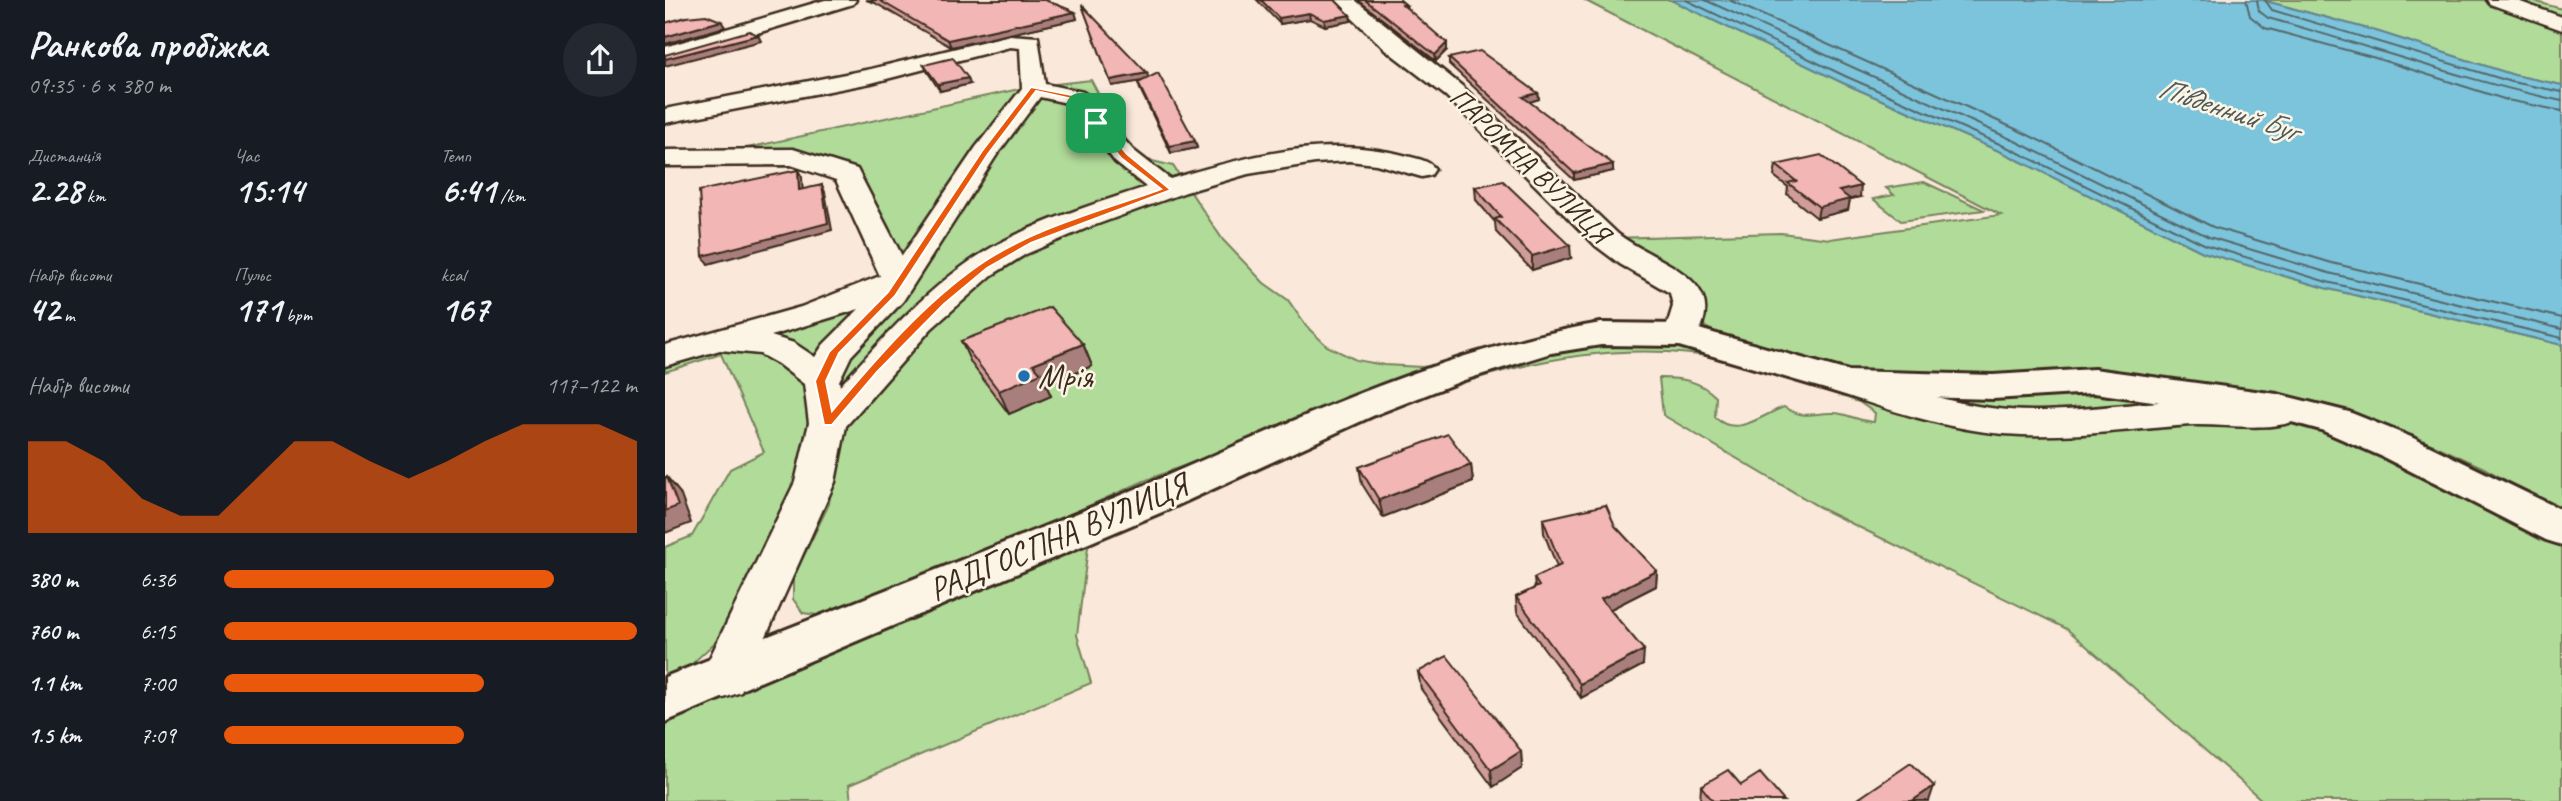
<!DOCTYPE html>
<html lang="uk">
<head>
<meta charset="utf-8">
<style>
  :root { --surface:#171b24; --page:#242831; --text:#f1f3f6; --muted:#9ea1a6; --accent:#ea580c }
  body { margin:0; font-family:Caveat,sans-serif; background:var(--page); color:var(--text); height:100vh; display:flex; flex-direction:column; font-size:26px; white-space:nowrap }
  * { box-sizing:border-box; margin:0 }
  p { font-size:23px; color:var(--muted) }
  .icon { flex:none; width:38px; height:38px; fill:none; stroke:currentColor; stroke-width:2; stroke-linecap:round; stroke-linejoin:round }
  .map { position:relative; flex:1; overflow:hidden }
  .side { display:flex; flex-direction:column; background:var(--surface); width:665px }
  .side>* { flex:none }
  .pin { position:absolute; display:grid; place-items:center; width:60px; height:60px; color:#fff; margin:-30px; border-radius:14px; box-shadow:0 4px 10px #0006 }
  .round { display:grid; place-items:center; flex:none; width:74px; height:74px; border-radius:37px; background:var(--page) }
  .headline { display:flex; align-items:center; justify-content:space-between; height:119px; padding:0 28px }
  h1 { font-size:38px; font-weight:700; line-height:52px }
  .stats { display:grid; grid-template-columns:repeat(3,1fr); gap:10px; height:119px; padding:7px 28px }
  .stats div { display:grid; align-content:center }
  .stats b { font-size:35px; font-weight:700 }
  .stats small { font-size:19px; font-weight:400 }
  .stats p { font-size:19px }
  .chart { height:196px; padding:14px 28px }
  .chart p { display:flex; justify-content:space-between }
  .chart svg { width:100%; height:126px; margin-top:7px; fill:var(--accent); opacity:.7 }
  ul { padding:0 28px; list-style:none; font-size:23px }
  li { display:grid; grid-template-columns:112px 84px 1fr; align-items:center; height:52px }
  li i { height:18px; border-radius:9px; background:var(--accent) }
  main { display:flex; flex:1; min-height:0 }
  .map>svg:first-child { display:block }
  .green { fill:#b1db99; stroke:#76825c; stroke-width:2 }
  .water { fill:#7cc4dc; stroke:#628690; stroke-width:2 }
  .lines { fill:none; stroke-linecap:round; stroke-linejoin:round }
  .shore { stroke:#55686a; stroke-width:2 }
  .minor-casing { stroke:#3b2a1e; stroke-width:5 }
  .tertiary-casing { stroke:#3b2a1e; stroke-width:6 }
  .minor { fill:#fcf5e5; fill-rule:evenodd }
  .tertiary { fill:#fcf5e5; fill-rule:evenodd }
  .wall { fill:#d09d9b; stroke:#3b2a1e; stroke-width:2 }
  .shaded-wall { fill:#a97f7e; stroke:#3b2a1e; stroke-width:2 }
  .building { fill:#f2b6b4; stroke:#3b2a1e; stroke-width:2 }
  .route { fill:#ea580c; stroke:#fff; stroke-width:2; fill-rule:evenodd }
  .poi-dot { fill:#1f6fb2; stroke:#fcf5e5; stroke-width:2.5 }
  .labels { text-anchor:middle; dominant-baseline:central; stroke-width:5; stroke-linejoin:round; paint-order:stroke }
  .far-street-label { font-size:28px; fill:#3b2a1e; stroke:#fcf5e5 }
  .far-water-label { font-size:30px; font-style:italic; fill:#4e5857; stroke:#fcf5e5 }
  .poi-label { font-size:33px; fill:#3b2a1e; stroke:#fcf5e5; text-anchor:start }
  .street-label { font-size:33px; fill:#3b2a1e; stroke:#fcf5e5 }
</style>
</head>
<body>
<main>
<section class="side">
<div class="headline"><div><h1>Ранкова пробіжка</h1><p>09:35 · 6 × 380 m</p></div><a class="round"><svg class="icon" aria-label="share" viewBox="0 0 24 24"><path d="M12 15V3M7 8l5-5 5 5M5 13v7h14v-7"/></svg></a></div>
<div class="stats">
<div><p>Дистанція</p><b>2.28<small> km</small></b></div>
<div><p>Час</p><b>15:14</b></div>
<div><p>Темп</p><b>6:41<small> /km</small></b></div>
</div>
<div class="stats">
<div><p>Набір висоти</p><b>42<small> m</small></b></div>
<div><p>Пульс</p><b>171<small> bpm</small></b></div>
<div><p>kcal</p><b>167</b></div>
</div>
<div class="chart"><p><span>Набір висоти</span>117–122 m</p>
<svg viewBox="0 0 160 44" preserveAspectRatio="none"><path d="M0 44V12L10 12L20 19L30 32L40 38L50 38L60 25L70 12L80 12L90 19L100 25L110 19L120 12L130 6L140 6L150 6L160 12V44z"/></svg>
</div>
<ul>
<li><b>380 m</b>6:36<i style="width:80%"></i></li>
<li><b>760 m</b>6:15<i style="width:100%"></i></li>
<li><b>1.1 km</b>7:00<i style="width:63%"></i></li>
<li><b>1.5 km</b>7:09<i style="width:58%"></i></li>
</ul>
</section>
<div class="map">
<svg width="1897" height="801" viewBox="0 0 1897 801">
  <rect width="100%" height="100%" fill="#fae8db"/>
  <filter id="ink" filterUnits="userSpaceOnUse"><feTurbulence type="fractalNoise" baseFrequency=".0143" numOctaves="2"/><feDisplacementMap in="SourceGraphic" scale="14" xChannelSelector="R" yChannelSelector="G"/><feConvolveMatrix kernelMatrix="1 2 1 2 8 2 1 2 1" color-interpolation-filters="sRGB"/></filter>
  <g filter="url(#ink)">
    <!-- green -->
    <path class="green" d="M919 0H1006L1178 83 1343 155 1538 252 1660 288 1897 345V513L1819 468 1769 445 1709 425 1548 384 1486 377H1238L1185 370 1050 332 1040 327 1037 318 948 238 1116 233 1165 239 1336 215Z
      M1597 0H1865L1897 9V85L1849 75 1714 32Z
      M426 80 466 156 508 166 558 240 599 283 623 300 641 326 662 346 691 360 719 365 757 367 790 362 479 481 213 601 159 616 138 613 128 599V578L164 504 173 436 171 407 91 338 212 282 218 263 180 185 144 166 50 155 363 87Z
      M1259 182 1319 210 1236 221 1208 199 1229 195 1221 188Z
      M1003 343 1187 393 1440 387 1559 403 1730 452 1897 543V801H1598L1402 629 1161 511 998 415 994 378C1017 378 1034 380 1051 397L1050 417C1071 439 1098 414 1119 407 1141 421 1148 412 1170 413 1179 413 1194 421 1209 422L1210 413 1194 402C1140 384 1083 360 1026 354 886 339 759 393 634 448 564 478 494 509 424 539L412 635 426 683 184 785 186 801H0V700L781 381 925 345Z
      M66 345 95 346 148 391 147 459 60 633 11 679 0 685V547L27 536 65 469 99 452 56 354 0 372V360Z"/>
    <!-- water -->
    <path class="water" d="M1006 0H1597L1714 32 1849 75 1897 85V345L1660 288 1538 252 1343 155 1178 83Z"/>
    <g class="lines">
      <!-- shore -->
      <path class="shore" d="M1021 0 1180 76 1346 149 1541 245 1662 282 1897 338
        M1040 0 1350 141 1544 237 1664 273 1897 329
        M1064 0 1355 131 1548 227 1667 263 1897 318
        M1581 0 1585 16 1600 28 1707 57 1842 100 1897 111
        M1592 0 1594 11 1603 18C1701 45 1798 80 1897 101
        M1600 0 1607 10 1847 82 1897 92"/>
      <!-- minor casing -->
      <g class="minor-casing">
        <path id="minor" d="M160 0H191L188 4 0 61V47Z
          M668 0H690L797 86 953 234C990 263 1071 279 1028 342L1016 345 1004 342 999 335 1008 306 1005 293 955 264 931 246 781 96 721 50Z
          M1822 0H1850L1897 17V30L1825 4Z
          M345 35 373 37 380 84 418 92 430 100 442 120 468 150 505 179C582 156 662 134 742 156 752 159 764 160 770 169L766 175 757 177 711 164 684 161 650 163 583 174 521 192 422 228 361 254 327 275 266 329 181 426 170 482 76 692 59 698 42 692 35 678 130 482 144 423 139 384 113 364 95 354 55 350 0 366V345L136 307 215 276 171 180 126 165 0 166V150L128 149 192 169 237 256 311 147 357 88 355 48 345 47 206 83 0 123V109L206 69ZM375 97 402 103 411 109 450 162 481 187C427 205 365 223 316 254 262 288 217 339 175 386L174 381 186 356 238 301 331 156ZM194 309 158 345 150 357 129 343 106 336Z
          M1181 372C1244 388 1302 411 1368 411 1445 411 1557 387 1628 406L1634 414 1628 422C1597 431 1559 424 1527 425 1464 429 1402 439 1339 434 1281 429 1224 410 1168 391L1163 383 1168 375Z"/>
      </g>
      <!-- tertiary casing -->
      <g class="tertiary-casing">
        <path id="tertiary" d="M936 323 1016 324 1183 371 1328 375 1429 369 1612 394 1684 412 1746 437 1897 510V545L1881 540 1718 457 1656 430 1612 418 1429 393 1328 399 1181 395 1014 346 936 345 886 353 799 380 712 414 502 510 0 722V677C158 614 316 554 473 488 624 424 772 350 936 323Z"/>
      </g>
      <!-- minor -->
      <use href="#minor" class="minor"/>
      <!-- tertiary -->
      <use href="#tertiary" class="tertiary"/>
    </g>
    <!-- wall -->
    <path class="wall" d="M201 0H380L410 12 412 19 286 47 210 3Z
      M592 0H670L685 15 686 21 660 26 645 19 615 24Z
      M693 0H735L741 5 742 9 782 50 771 61Z
      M417 5 483 78 530 141 532 148 506 153 475 89 473 83 477 81 447 86Z
      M784 58 873 93 874 99 864 102 948 171 909 180 784 64Z
      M259 65 305 84 275 91 262 71Z
      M1111 165 1195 197 1185 199 1183 210 1152 218 1122 194 1123 187 1109 176Z
      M810 187 906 258 867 270 831 232 830 222 811 200Z
      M296 341 418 344 427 366 381 385 386 396 344 414 306 363Z
      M806 465 808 482 718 517 697 484 694 467Z
      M878 519 950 526 992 571 991 586 945 609 978 665 916 698 852 612 851 597 870 588 869 578 892 567 879 533Z
      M753 672 856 751 857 768 828 787 756 689Z
      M1076 785 1119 801H1035L1036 786Z"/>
    <!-- shaded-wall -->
    <path class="shaded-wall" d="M410 12 412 19 286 47 283 40Z
      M644 13 645 19 615 24 614 18Z
      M685 15 686 21 660 26 659 20Z
      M56 21 60 27 0 44V37Z
      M93 35 96 41 0 66V59Z
      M782 43V50L771 61 770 55Z
      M482 73 484 80 447 86 445 80Z
      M303 78 305 84 275 91 273 84Z
      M873 93 874 99 858 104V97Z
      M530 141 532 148 506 153 504 146Z
      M948 164V171L909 180V173Z
      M133 170 137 177 138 197 134 190Z
      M157 185 160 192 167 230 43 264 38 256Z
      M1196 186 1195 197 1185 199 1183 210 1152 218 1154 207 1174 191Z
      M905 245 906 258 867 270V256Z
      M418 344 427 366 381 385 386 396 344 414 334 391 368 364Z
      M806 465 808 482 718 517 714 500Z
      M2 477 15 493 26 523 0 533V511Z
      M992 571 991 586 936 614V599Z
      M979 650 978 665 916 698 915 684Z
      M856 751 857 768 828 787 826 770Z
      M1269 786 1264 801H1247Z"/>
    <!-- building -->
    <path class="building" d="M214 0H380L410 12 283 40Z
      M596 0H670L685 15 659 20 644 13 614 18Z
      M700 0H735L741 5H738L782 43 770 55Z
      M417 5 482 73 445 80Z
      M41 15 56 21 0 37V23L21 17Z
      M84 31 93 35 0 59V55Z
      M815 51 873 93 858 97 948 164 909 173 784 58Z
      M288 58 303 78 273 84 259 65Z
      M493 73 530 141 504 146 473 83Z
      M1156 155 1196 186 1174 191 1185 199 1154 207 1123 183 1131 181 1111 165Z
      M133 170 134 190 157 185 163 223 38 256 34 191Z
      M838 181 905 245 867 256 830 219 836 217 810 187Z
      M385 307 418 344 368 364 376 373 334 391 296 341Z
      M783 434 806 465 714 500 694 467Z
      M0 477H2L13 506 0 511Z
      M941 505 950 526 992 571 936 599 979 650 915 684 851 597 874 586 869 578 896 565 878 519Z
      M782 656 856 751 826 770 753 672Z
      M1246 763 1269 786 1247 801H1190Z
      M1063 770 1076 785 1095 773 1119 801H1048L1036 786Z"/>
  </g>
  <!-- route -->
  <path class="route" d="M366 87 412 96 424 103 435 122 462 154 506 190 366 243 322 268 279 304 212 372 167 425H159L150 381 164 352 223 292 317 151ZM371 91 407 99 418 106 429 125 456 158 496 189C436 211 367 228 314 265 258 304 211 359 167 411L161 381 174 353 230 296 323 154Z"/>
  <!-- markers -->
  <circle class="poi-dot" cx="359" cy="376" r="7"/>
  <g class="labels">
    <!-- far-street labels -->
    <g class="far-street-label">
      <text transform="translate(865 165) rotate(44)">ПАРОМНА ВУЛИЦЯ</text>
    </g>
    <!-- far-water labels -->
    <g class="far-water-label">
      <text transform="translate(1563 109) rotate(18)">Південний Буг</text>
    </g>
    <!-- poi labels -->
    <g class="poi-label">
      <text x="373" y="376">Мрія</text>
    </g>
    <!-- street labels -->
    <g class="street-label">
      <text transform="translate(393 537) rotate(-23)">РАДГОСПНА ВУЛИЦЯ</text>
    </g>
  </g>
</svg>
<div class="pin" style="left:431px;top:123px;background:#1e9e55"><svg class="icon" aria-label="arrive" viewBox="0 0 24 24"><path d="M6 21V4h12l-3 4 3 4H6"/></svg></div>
</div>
</main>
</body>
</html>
